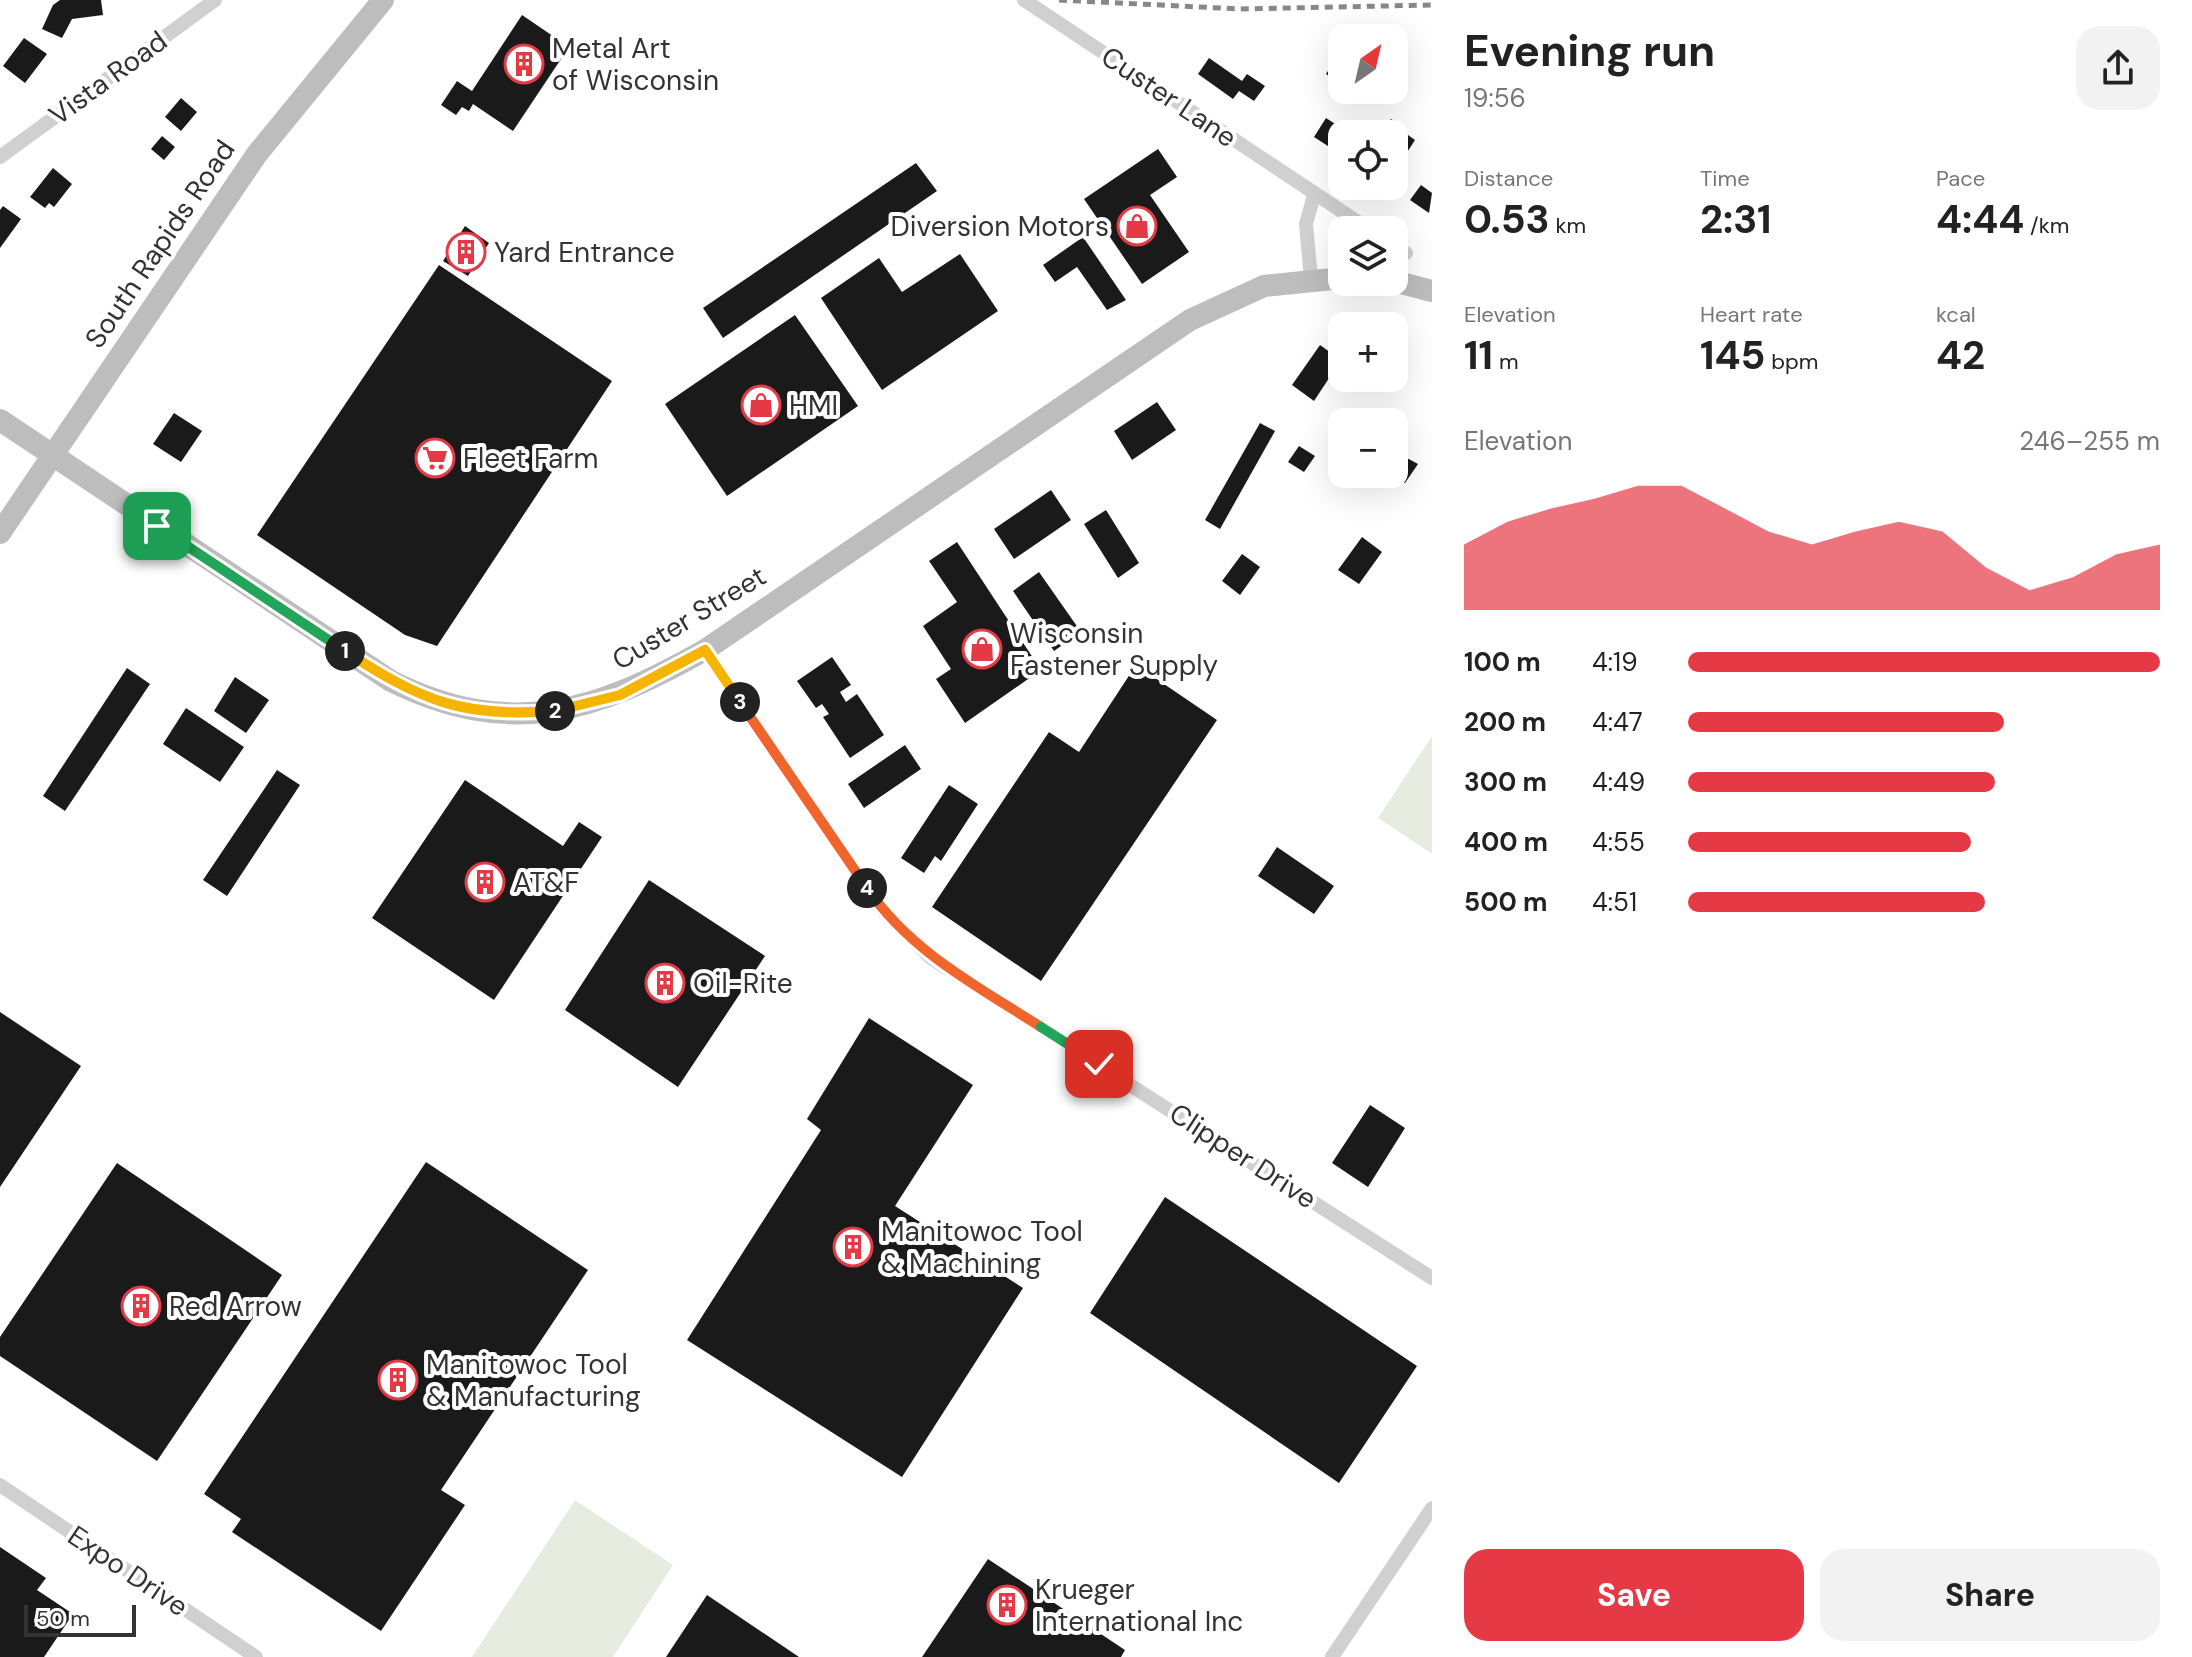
<!DOCTYPE html>
<html lang="en">
<head>
<meta charset="utf-8">
<style>
  :root { --surface:#fff; --page:#f2f2f2; --text:#222; --muted:#767676; --accent:#e63946 }
  body { margin:0; font-family:"DM Sans",sans-serif; background:var(--page); color:var(--text); height:100vh; display:flex; flex-direction:column; font-size:30px; white-space:nowrap }
  * { box-sizing:border-box; margin:0 }
  p { font-size:26px; color:var(--muted) }
  .icon { flex:none; width:44px; height:44px; fill:none; stroke:currentColor; stroke-width:2; stroke-linecap:round; stroke-linejoin:round }
  .map { position:relative; flex:1; overflow:hidden }
  .sheet { display:flex; flex-direction:column; background:var(--surface); width:760px }
  .sheet>* { flex:none }
  .needle { width:52px; rotate:34deg }
  .buttons { position:absolute; left:1328px; top:24px; display:grid; gap:16px }
  .buttons a { display:grid; place-items:center; width:80px; height:80px; border-radius:16px; background:var(--surface); box-shadow:0 8px 32px #0002; font-size:40px }
  .scale { position:absolute; left:24px; bottom:20px; width:112px; box-sizing:border-box; padding-left:8px; border:4px solid #333; border-top:0; font-size:22px; line-height:28px; white-space:nowrap; color:#333; -webkit-text-stroke:6px #fff; paint-order:stroke }
  .pin { position:absolute; display:grid; place-items:center; width:68px; height:68px; color:#fff; margin:-34px; border-radius:16px; box-shadow:0 4px 12px #0006 }
  .km { position:absolute; width:40px; height:40px; margin:-20px; border-radius:50%; background:#222; color:#fff; font-size:22px; line-height:40px; text-align:center }
  .round { display:grid; place-items:center; flex:none; width:84px; height:84px; border-radius:24px; background:var(--page) }
  .head { display:flex; align-items:center; justify-content:space-between; height:136px; padding:0 32px }
  h1 { font-size:44px; font-weight:700; line-height:60px }
  .stats { display:grid; grid-template-columns:repeat(3,1fr); gap:12px; height:136px; padding:8px 32px }
  .stats div { display:grid; align-content:center }
  .stats b { font-size:40px; font-weight:700 }
  .stats small { font-size:22px; font-weight:400 }
  .stats p { font-size:22px }
  .chart { height:224px; padding:16px 32px }
  .chart p { display:flex; justify-content:space-between }
  .chart svg { width:100%; height:144px; margin-top:8px; fill:var(--accent); opacity:.7 }
  .cta { display:flex; gap:16px; margin-top:auto; padding:16px 32px }
  .cta a { flex:1; height:92px; border-radius:24px; background:var(--accent); color:#fff; font-size:32px; font-weight:700; line-height:92px; text-align:center }
  .cta a+a { background:var(--page); color:var(--text) }
  ul { padding:0 32px; list-style:none; font-size:26px }
  li { display:grid; grid-template-columns:128px 96px 1fr; align-items:center; height:60px }
  li i { height:20px; border-radius:10px; background:var(--accent) }
  main { display:flex; flex:1; min-height:0 }
  .map>svg:first-child { display:block }
  .green { fill:#e6ecdf }
  .building { fill:#1a1a1a }
  .lines { fill:none; stroke-linecap:round; stroke-linejoin:round }
  .street { stroke:#d0d0d0; stroke-width:14 }
  .secondary { stroke:#bdbdbd; stroke-width:22 }
  .rail { stroke:#888; stroke-width:5; stroke-dasharray:8 6; stroke-linecap:butt }
  .split-1-casing { stroke:#fff; stroke-width:16 }
  .split-2-casing { stroke:#fff; stroke-width:16 }
  .split-3-casing { stroke:#fff; stroke-width:16 }
  .split-4-casing { stroke:#fff; stroke-width:16 }
  .split-5-casing { stroke:#fff; stroke-width:16 }
  .split-6-casing { stroke:#fff; stroke-width:16 }
  .split-1 { stroke:#22a559; stroke-width:10 }
  .split-2 { stroke:#f5b400; stroke-width:10 }
  .split-3 { stroke:#f5b400; stroke-width:10 }
  .split-4 { stroke:#f0652b; stroke-width:10 }
  .split-5 { stroke:#f0652b; stroke-width:10 }
  .split-6 { stroke:#22a559; stroke-width:10 }
  .labels { text-anchor:middle; dominant-baseline:central; stroke-width:8; stroke-linejoin:round; paint-order:stroke }
  .poi-label { font-size:28px; fill:#333; stroke:#fff; text-anchor:start }
  .street-label { font-size:28px; fill:#333; stroke:#fff }
</style>
</head>
<body>
<main>
<div class="map">
<svg width="1432" height="1657" viewBox="0 0 1432 1657">
  <rect width="100%" height="100%" fill="#fff"/>
  <!-- green -->
  <path class="green" d="M1432 736V854L1378 818Z
    M575 1500 673 1565 613 1657H472Z"/>
  <!-- building -->
  <path class="building" d="M60 0H101L103 15 72 19 62 38 42 29 53 5Z
    M522 15 569 47 513 131 473 104 469 111 462 107 456 115 441 105 457 81 472 91Z
    M24 38 47 54 25 83 3 66Z
    M1209 58 1242 81 1247 74 1265 86 1254 101 1239 91 1233 99 1198 74Z
    M1335 60 1342 64V85L1326 74Z
    M181 98 197 112 181 131 165 117Z
    M1326 118 1343 129 1331 148 1314 137Z
    M1391 119 1401 126 1395 134 1383 131Z
    M1401 130 1415 140 1404 157 1394 150V141Z
    M162 136 175 147 164 160 151 149Z
    M1158 149 1177 177 1150 195 1189 252 1142 284 1084 199Z
    M916 163 937 191 723 338 703 308Z
    M53 168 72 184 54 207 49 203 45 208 30 197Z
    M1394 168 1405 175 1394 191 1388 186H1394Z
    M1421 185 1432 193 1429 213 1410 200Z
    M3 206 21 219 0 248V210Z
    M465 226 489 243 468 276 443 261Z
    M1083 237 1126 300 1107 310 1077 267 1055 282 1043 265Z
    M960 254 998 311 882 390 821 298 879 258 902 292Z
    M439 265 612 381 437 646 405 635 257 535Z
    M795 315 858 406 727 496 665 404Z
    M1320 345 1341 360 1314 401 1292 385Z
    M1157 402 1176 430 1132 460 1114 431Z
    M174 413 202 431 181 462 153 444Z
    M1260 423 1275 431 1220 529 1205 520Z
    M1299 446 1315 456 1304 472 1288 462Z
    M1394 451 1418 464 1405 483 1401 481 1397 487 1386 480 1394 474Z
    M1051 490 1071 520 1014 559 994 529Z
    M1106 510 1139 563 1118 578 1084 524Z
    M1362 537 1382 552 1359 584 1338 570Z
    M957 542 1041 670 965 723 936 679 951 669 923 626 957 602 929 561Z
    M1242 554 1260 567 1240 595 1222 581Z
    M1039 572 1081 632 1054 651 1013 591Z
    M832 657 851 685 840 692 846 702 857 694 884 735 850 758 823 717 829 714 822 704 816 708 797 681Z
    M1136 665 1217 720 1041 981 932 907 1049 732 1079 752Z
    M127 668 150 684 65 811 43 796Z
    M235 677 269 700 246 733 214 711Z
    M186 708 244 747 220 782 163 744Z
    M905 745 921 769 864 808 848 784Z
    M277 770 300 785 227 896 203 880Z
    M465 780 563 846 579 822 602 837 494 1000 372 918Z
    M949 785 978 804 941 861 935 856 924 873 901 858Z
    M1277 847 1334 886 1314 914 1258 876Z
    M649 880 765 956 678 1087 565 1010Z
    M0 1012 81 1066 0 1187Z
    M869 1018 973 1085 895 1206 1023 1288 902 1477 687 1340 821 1130 807 1119Z
    M1370 1105 1405 1128 1368 1187 1332 1163Z
    M426 1162 588 1270 441 1490 465 1505 381 1631 232 1532 241 1519 204 1494Z
    M117 1163 282 1275 157 1461 0 1356V1337Z
    M1165 1197 1417 1366 1339 1483 1090 1313Z
    M0 1547 46 1578 37 1590 73 1614 44 1657H0Z
    M988 1559 1125 1650 1121 1657H922Z
    M707 1595 799 1657H666Z"/>
  <g class="lines">
    <!-- street -->
    <path class="street" d="M1024 0 1370 230
      M0 157 215 0
      M1394 246 1406 253
      M1311 279 1306 224 1314 195
      M705 650 884 912 931 958 1432 1278
      M0 1485 256 1657
      M1332 1657 1432 1508"/>
    <!-- secondary -->
    <path class="secondary" d="M1394 281 1432 291
      M0 420 391 681C511 740 595 712 705 650L1190 320 1264 286 1342 278
      M0 533 257 154 383 0"/>
    <!-- rail -->
    <path class="rail" d="M1059 0 1240 9 1432 5"/>
  </g>
  <g class="lines">
    <!-- split-1 casing -->
    <g class="split-1-casing">
      <path id="split-1" d="M157 526 345 651"/>
    </g>
    <!-- split-2 casing -->
    <g class="split-2-casing">
      <path id="split-2" d="M345 651C421 701 463 718 555 711"/>
    </g>
    <!-- split-3 casing -->
    <g class="split-3-casing">
      <path id="split-3" d="M555 711 620 695 705 650 740 702"/>
    </g>
    <!-- split-4 casing -->
    <g class="split-4-casing">
      <path id="split-4" d="M740 702 867 888"/>
    </g>
    <!-- split-5 casing -->
    <g class="split-5-casing">
      <path id="split-5" d="M867 888C911 952 977 986 1041 1027"/>
    </g>
    <!-- split-6 casing -->
    <g class="split-6-casing">
      <path id="split-6" d="M1041 1027 1099 1064"/>
    </g>
    <!-- split-1 -->
    <use href="#split-1" class="split-1"/>
    <!-- split-2 -->
    <use href="#split-2" class="split-2"/>
    <!-- split-3 -->
    <use href="#split-3" class="split-3"/>
    <!-- split-4 -->
    <use href="#split-4" class="split-4"/>
    <!-- split-5 -->
    <use href="#split-5" class="split-5"/>
    <!-- split-6 -->
    <use href="#split-6" class="split-6"/>
  </g>
  <!-- icons -->
  <defs>
    <g id="building-ring" transform="scale(2)"><circle r="9.5" fill="#fff" stroke="#e63946" stroke-width="1.5"/><path d="M-4-6H4V6H1V3H-1V6H-4ZM-2.5-4.3h1.7v1.8h-1.7ZM.8-4.3h1.7v1.8H.8ZM-2.5-1h1.7V.8h-1.7ZM.8-1h1.7V.8H.8Z" fill="#e63946"/></g>
    <g id="shop-ring" transform="scale(2)"><circle r="9.5" fill="#fff" stroke="#e63946" stroke-width="1.5"/><path d="M-5-2.5h2.3a2.7 3.5 0 0 1 5.4 0H5L5.5 6h-11ZM-1.5-2.5h3a1.5 2.3 0 0 0-3 0Z" fill="#e63946"/></g>
    <g id="supermarket-ring" transform="scale(2)"><circle r="9.5" fill="#fff" stroke="#e63946" stroke-width="1.5"/><path d="M-6-5.5h2.5l.6 2H6L4.5 2H-2.5L-4.4-4H-6ZM-1.5 3.2a1.3 1.3 0 1 0 .1 0ZM3 3.2a1.3 1.3 0 1 0 .1 0Z" fill="#e63946"/></g>
  </defs>
  <g fill-rule="evenodd">
    <use href="#building-ring" x="524" y="64"/>
    <use href="#shop-ring" x="1137" y="226"/>
    <use href="#building-ring" x="466" y="252"/>
    <use href="#shop-ring" x="761" y="405"/>
    <use href="#supermarket-ring" x="435" y="458"/>
    <use href="#shop-ring" x="982" y="649"/>
    <use href="#building-ring" x="485" y="882"/>
    <use href="#building-ring" x="665" y="983"/>
    <use href="#building-ring" x="853" y="1247"/>
    <use href="#building-ring" x="141" y="1306"/>
    <use href="#building-ring" x="398" y="1380"/>
    <use href="#building-ring" x="1007" y="1605"/>
  </g>
  <g class="labels">
    <!-- poi labels -->
    <g class="poi-label">
      <text x="552" y="48">Metal Art<tspan x="552" dy="32">of Wisconsin</tspan></text>
      <text x="1109" y="226" text-anchor="end">Diversion Motors</text>
      <text x="494" y="252">Yard Entrance</text>
      <text x="789" y="405">HMI</text>
      <text x="463" y="458">Fleet Farm</text>
      <text x="1010" y="633">Wisconsin<tspan x="1010" dy="32">Fastener Supply</tspan></text>
      <text x="513" y="882">AT&amp;F</text>
      <text x="693" y="983">Oil-Rite</text>
      <text x="881" y="1231">Manitowoc Tool<tspan x="881" dy="32">&amp; Machining</tspan></text>
      <text x="169" y="1306">Red Arrow</text>
      <text x="426" y="1364">Manitowoc Tool<tspan x="426" dy="32">&amp; Manufacturing</tspan></text>
      <text x="1035" y="1589">Krueger<tspan x="1035" dy="32">International Inc</tspan></text>
    </g>
    <!-- street labels -->
    <g class="street-label">
      <text transform="translate(108 78) rotate(-36)">Vista Road</text>
      <text transform="translate(1169 97) rotate(34)">Custer Lane</text>
      <text transform="translate(160 244) rotate(-56)">South Rapids Road</text>
      <text transform="translate(689 618) rotate(-31)">Custer Street</text>
      <text transform="translate(1243 1156) rotate(33)">Clipper Drive</text>
      <text transform="translate(128 1571) rotate(34)">Expo Drive</text>
    </g>
  </g>
</svg>
<div class="buttons">
<a><svg class="needle" viewBox="-14 -14 28 28"><path d="M0-13l5 13h-10z" fill="#e53935"/><path d="M0 13l5-13h-10z" fill="#767676"/></svg></a>
<a><svg class="icon" aria-label="locate" viewBox="0 0 24 24"><circle cx="12" cy="12" r="6"/><path d="M12 2v4M12 18v4M2 12h4M18 12h4"/></svg></a>
<a><svg class="icon" aria-label="layers" viewBox="0 0 24 24"><path d="M12 4l9 5-9 5-9-5zM3 14l9 5 9-5"/></svg></a>
<a>+</a>
<a>−</a>
</div>
<div class="scale">50 m</div>
<div class="pin" style="left:157px;top:526px;background:#1e9e55"><svg class="icon" aria-label="arrive" viewBox="0 0 24 24"><path d="M6 21V4h12l-3 4 3 4H6"/></svg></div>
<div class="pin" style="left:1099px;top:1064px;background:#d93025"><svg class="icon" aria-label="check" viewBox="0 0 24 24"><path d="M5 12l5 5 9-10"/></svg></div>
<b class="km" style="left:345px;top:651px">1</b>
<b class="km" style="left:555px;top:711px">2</b>
<b class="km" style="left:740px;top:702px">3</b>
<b class="km" style="left:867px;top:888px">4</b>
</div>
<section class="sheet">
<div class="head"><div><h1>Evening run</h1><p>19:56</p></div><a class="round"><svg class="icon" aria-label="share" viewBox="0 0 24 24"><path d="M12 15V3M7 8l5-5 5 5M5 13v7h14v-7"/></svg></a></div>
<div class="stats">
<div><p>Distance</p><b>0.53<small> km</small></b></div>
<div><p>Time</p><b>2:31</b></div>
<div><p>Pace</p><b>4:44<small> /km</small></b></div>
</div>
<div class="stats">
<div><p>Elevation</p><b>11<small> m</small></b></div>
<div><p>Heart rate</p><b>145<small> bpm</small></b></div>
<div><p>kcal</p><b>42</b></div>
</div>
<div class="chart"><p><span>Elevation</span>246–255 m</p>
<svg viewBox="0 0 160 44" preserveAspectRatio="none"><path d="M0 44V24L10 17L20 13L30 10L40 6L50 6L60 13L70 20L80 24L90 20L100 17L110 20L120 31L130 38L140 34L150 27L160 24V44z"/></svg>
</div>
<ul>
<li><b>100 m</b>4:19<i style="width:100%"></i></li>
<li><b>200 m</b>4:47<i style="width:67%"></i></li>
<li><b>300 m</b>4:49<i style="width:65%"></i></li>
<li><b>400 m</b>4:55<i style="width:60%"></i></li>
<li><b>500 m</b>4:51<i style="width:63%"></i></li>
</ul>
<div class="cta"><a>Save</a><a>Share</a></div>
</section>
</main>
</body>
</html>
